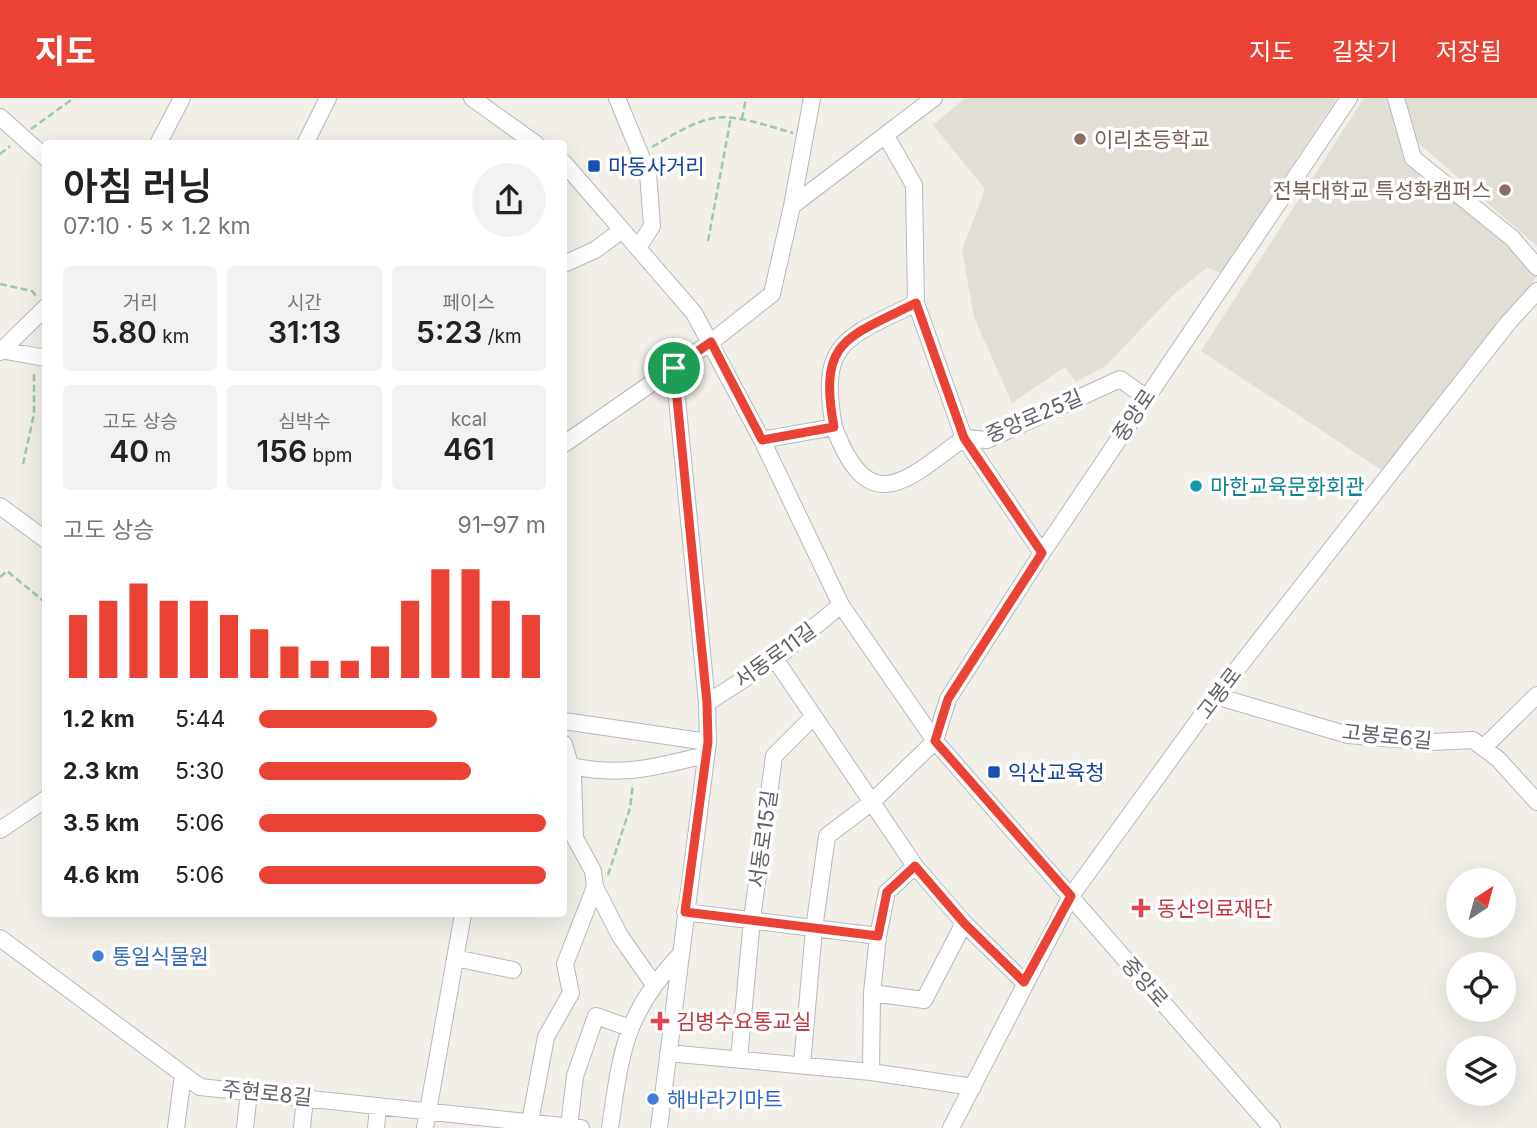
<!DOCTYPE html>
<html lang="ko">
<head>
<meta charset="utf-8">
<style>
  :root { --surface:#fff; --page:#f2f2f2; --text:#222; --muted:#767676; --accent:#ea4335 }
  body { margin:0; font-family:Inter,"Noto Sans KR",sans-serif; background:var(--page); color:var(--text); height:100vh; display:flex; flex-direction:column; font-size:26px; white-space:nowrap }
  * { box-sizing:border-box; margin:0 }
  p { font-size:23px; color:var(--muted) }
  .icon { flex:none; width:38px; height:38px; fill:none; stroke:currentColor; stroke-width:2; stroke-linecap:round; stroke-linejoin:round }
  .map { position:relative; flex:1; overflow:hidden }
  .details { position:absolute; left:42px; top:42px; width:525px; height:777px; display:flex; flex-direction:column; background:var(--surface); border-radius:7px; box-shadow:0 7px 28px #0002 }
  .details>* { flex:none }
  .needle { width:46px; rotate:36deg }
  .tools { position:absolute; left:1446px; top:770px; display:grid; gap:14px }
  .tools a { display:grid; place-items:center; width:70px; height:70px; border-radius:50%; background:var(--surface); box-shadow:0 7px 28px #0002; font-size:35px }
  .pin { position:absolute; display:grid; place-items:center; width:60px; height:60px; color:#fff; margin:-30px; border:4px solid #fff; border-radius:50%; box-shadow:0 2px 7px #0007 }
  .round { display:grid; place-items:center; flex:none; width:74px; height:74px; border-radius:37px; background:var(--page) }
  .summary { display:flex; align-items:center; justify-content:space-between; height:119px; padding:0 21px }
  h1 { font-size:38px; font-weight:600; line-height:52px }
  .metrics { display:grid; grid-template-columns:repeat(3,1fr); gap:10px; height:119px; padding:7px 21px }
  .metrics div { display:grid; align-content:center; border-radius:7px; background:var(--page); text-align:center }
  .metrics b { font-size:30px; font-weight:600 }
  .metrics small { font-size:19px; font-weight:400 }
  .metrics p { font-size:19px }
  .chart { height:196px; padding:14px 21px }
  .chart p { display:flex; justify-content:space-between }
  .chart svg { width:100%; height:126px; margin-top:7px; stroke:var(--accent); stroke-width:6 }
  ul { padding:0 21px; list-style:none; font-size:23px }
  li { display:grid; grid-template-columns:112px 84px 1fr; align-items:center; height:52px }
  li i { height:18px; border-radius:9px; background:var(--accent) }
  header { display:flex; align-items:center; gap:42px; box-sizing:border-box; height:98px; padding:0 35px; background:var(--accent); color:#fff }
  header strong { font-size:33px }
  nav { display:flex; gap:38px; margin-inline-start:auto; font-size:24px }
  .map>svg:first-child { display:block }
  .education { fill:#e1ded6 }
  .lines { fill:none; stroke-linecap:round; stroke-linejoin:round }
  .minor-casing { stroke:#b5b8bc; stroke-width:18 }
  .path { stroke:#9cc7a9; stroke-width:2.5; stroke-dasharray:7 3.5; stroke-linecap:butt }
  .minor { stroke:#fff; stroke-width:16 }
  .route-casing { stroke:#fff; stroke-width:14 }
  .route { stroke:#ea4335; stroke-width:9 }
  .education-dot { fill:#8d6e63; stroke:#fff; stroke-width:2.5 }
  .transit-dot { fill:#1a4fb4; stroke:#fff; stroke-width:2.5 }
  .culture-dot { fill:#0f9aa8; stroke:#fff; stroke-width:2.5 }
  .health-dot { fill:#e0444e; stroke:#fff; stroke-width:2.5 }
  .shop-dot { fill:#3f7fe0; stroke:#fff; stroke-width:2.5 }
  .labels { text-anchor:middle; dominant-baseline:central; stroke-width:7; stroke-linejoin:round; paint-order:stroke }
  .education-label { font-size:21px; fill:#785e54; stroke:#fff; text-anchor:start }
  .transit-label { font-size:21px; fill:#164399; stroke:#fff; text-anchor:start }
  .street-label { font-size:21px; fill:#5f6368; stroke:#fff }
  .culture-label { font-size:21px; fill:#0d838f; stroke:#fff; text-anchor:start }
  .health-label { font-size:21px; fill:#be3a42; stroke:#fff; text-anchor:start }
  .shop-label { font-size:21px; fill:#366cbe; stroke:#fff; text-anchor:start }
</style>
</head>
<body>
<header>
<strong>지도</strong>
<nav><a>지도</a><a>길찾기</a><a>저장됨</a></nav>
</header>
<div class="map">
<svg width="1537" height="1030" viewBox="0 0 1537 1030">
  <rect width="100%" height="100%" fill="#f1efe8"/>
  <!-- education -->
  <path class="education" d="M965 0H1337L1221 175 1207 170 1174 196 1107 267 1076 284 1065 269 1012 305 974 219 962 152 985 91 933 27Z
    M1364 0H1388L1409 63 1508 144 1537 178 1384 374 1201 253Z
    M1400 0H1537V148L1409 37Z"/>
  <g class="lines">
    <!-- minor casing -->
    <g class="minor-casing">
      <path id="minor" d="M472 0 536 46
        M617 0 648 75 652 128 638 150
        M1396 0 1413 60 1512 140 1537 169
        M0 19 46 60
        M886 38 914 87 916 205 964 340 1042 455
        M158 46 182 0
        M305 46 328 0
        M564 65 694 215 762 342 841 507 935 643 1272 1030
        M792 108 934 0
        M564 166 595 152 622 132
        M0 252 46 260
        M0 254 46 209
        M674 270 707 605
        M834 329C818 242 847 240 916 205
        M762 342 834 329C869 422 906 383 964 340L987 342 1120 281 1145 299
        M564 346 711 244 772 196 792 108 812 0
        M0 408 46 442
        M775 561 915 768 964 825 1024 884
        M1216 598 1348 637 1433 644 1473 642 1498 661 1537 704
        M564 623 708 644
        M564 646 573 677 575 740 593 773 595 789 620 838 653 885
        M1483 650 1537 597
        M571 668C625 679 654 669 706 657
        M0 732 46 701
        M685 814 878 838
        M0 840 200 989 581 1030
        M455 860 513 872
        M872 895 924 902 964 825
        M668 955 871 974 973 989
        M739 961 752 821 774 658 812 620
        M802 967 814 831 827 738 872 704 935 643 948 601 1042 455 1349 0
        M871 974 872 895 878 838 887 794 915 768
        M530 1024 546 939 571 895 565 866 595 789
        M569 1029 575 978 596 918 630 930
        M176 1030 183 977
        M245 1030 249 994
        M302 1030 305 999
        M376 1030 378 1008
        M425 1030 463 816
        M610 1030C621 955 624 916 679 858
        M659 1030 708 644 707 605 775 561 841 507
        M951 1030 1071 798 1216 598 1508 225 1537 193"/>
    </g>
    <!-- path -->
    <path class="path" d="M742 21 746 0
      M31 31 74 0
      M652 49C717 10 721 14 793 35
      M0 56 10 48
      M708 143 731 19
      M0 186 32 193 38 200
      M23 366 34 316V273
      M0 479 7 473 46 505
      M608 777 630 710 633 686"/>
    <!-- minor -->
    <use href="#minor" class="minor"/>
  </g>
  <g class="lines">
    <!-- route casing -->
    <g class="route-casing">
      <path id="route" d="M916 205 964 340 1042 455 948 601 935 643 1071 798 1024 884 964 825 915 768 887 794 878 838 685 814 708 644 707 605 674 270 711 244 762 342 834 329C818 242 846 240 916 205Z"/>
    </g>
    <!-- route -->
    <use href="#route" class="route"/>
  </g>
  <!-- markers -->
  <g class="education-dot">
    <circle cx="1080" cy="41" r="7"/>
    <circle cx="1505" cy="92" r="7"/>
  </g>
  <g class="transit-dot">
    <rect x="587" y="61" width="14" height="14" rx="3.5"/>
    <rect x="987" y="667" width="14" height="14" rx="3.5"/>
  </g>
  <circle class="culture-dot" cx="1196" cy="388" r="7"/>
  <g class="health-dot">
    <path d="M1137.5 799.5h7v7h7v7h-7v7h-7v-7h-7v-7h7z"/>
    <path d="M656.5 912.5h7v7h7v7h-7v7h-7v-7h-7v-7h7z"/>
  </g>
  <g class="shop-dot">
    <circle cx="98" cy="858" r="7"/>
    <circle cx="653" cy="1001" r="7"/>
  </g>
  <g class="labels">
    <!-- education labels -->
    <g class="education-label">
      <text x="1094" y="41">이리초등학교</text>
      <text x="1491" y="92" text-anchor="end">전북대학교 특성화캠퍼스</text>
    </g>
    <!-- transit labels -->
    <g class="transit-label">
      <text x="608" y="68">마동사거리</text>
      <text x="1008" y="674">익산교육청</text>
    </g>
    <!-- street labels -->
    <g class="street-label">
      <text transform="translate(1134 317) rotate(-56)">중앙로</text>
      <text transform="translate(1034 318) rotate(-23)">중앙로25길</text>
      <text transform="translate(775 557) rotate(-36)">서동로11길</text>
      <text transform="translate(1219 595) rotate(-53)">고봉로</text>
      <text transform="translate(1387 638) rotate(6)">고봉로6길</text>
      <text transform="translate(763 741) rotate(-82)">서동로15길</text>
      <text transform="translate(1145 884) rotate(49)">중앙로</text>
      <text transform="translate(267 995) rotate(6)">주현로8길</text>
    </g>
    <!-- culture labels -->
    <g class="culture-label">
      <text x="1210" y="388">마한교육문화회관</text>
    </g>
    <!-- health labels -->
    <g class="health-label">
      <text x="1157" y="810">동산의료재단</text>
      <text x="676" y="923">김병수요통교실</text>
    </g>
    <!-- shop labels -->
    <g class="shop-label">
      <text x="112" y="858">통일식물원</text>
      <text x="667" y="1001">해바라기마트</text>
    </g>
  </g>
</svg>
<div class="tools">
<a><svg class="needle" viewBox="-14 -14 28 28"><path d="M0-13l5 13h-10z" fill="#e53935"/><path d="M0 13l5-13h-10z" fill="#767676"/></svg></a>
<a><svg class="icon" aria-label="locate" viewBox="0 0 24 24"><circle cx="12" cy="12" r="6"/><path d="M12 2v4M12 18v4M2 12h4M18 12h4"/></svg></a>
<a><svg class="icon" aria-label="layers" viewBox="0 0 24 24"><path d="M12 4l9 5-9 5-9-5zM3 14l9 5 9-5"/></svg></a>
</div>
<div class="pin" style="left:674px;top:270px;background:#1e9e55"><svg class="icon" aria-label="arrive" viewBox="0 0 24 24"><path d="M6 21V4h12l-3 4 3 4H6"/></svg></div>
<section class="details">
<div class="summary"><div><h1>아침 러닝</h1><p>07:10 · 5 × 1.2 km</p></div><a class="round"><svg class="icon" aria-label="share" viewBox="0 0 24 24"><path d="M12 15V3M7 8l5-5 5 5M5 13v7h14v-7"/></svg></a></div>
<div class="metrics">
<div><p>거리</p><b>5.80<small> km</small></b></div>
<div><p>시간</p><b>31:13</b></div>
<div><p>페이스</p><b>5:23<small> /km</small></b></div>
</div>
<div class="metrics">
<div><p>고도 상승</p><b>40<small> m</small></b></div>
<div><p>심박수</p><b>156<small> bpm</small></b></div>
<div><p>kcal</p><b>461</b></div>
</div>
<div class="chart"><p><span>고도 상승</span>91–97 m</p>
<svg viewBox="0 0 160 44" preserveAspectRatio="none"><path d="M5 44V22M15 44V17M25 44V11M35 44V17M45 44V17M55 44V22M65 44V27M75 44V33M85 44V38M95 44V38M105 44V33M115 44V17M125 44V6M135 44V6M145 44V17M155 44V22"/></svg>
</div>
<ul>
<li><b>1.2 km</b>5:44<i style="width:62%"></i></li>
<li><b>2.3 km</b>5:30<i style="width:74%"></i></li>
<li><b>3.5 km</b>5:06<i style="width:100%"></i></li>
<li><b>4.6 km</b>5:06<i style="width:100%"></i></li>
</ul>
</section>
</div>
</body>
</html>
